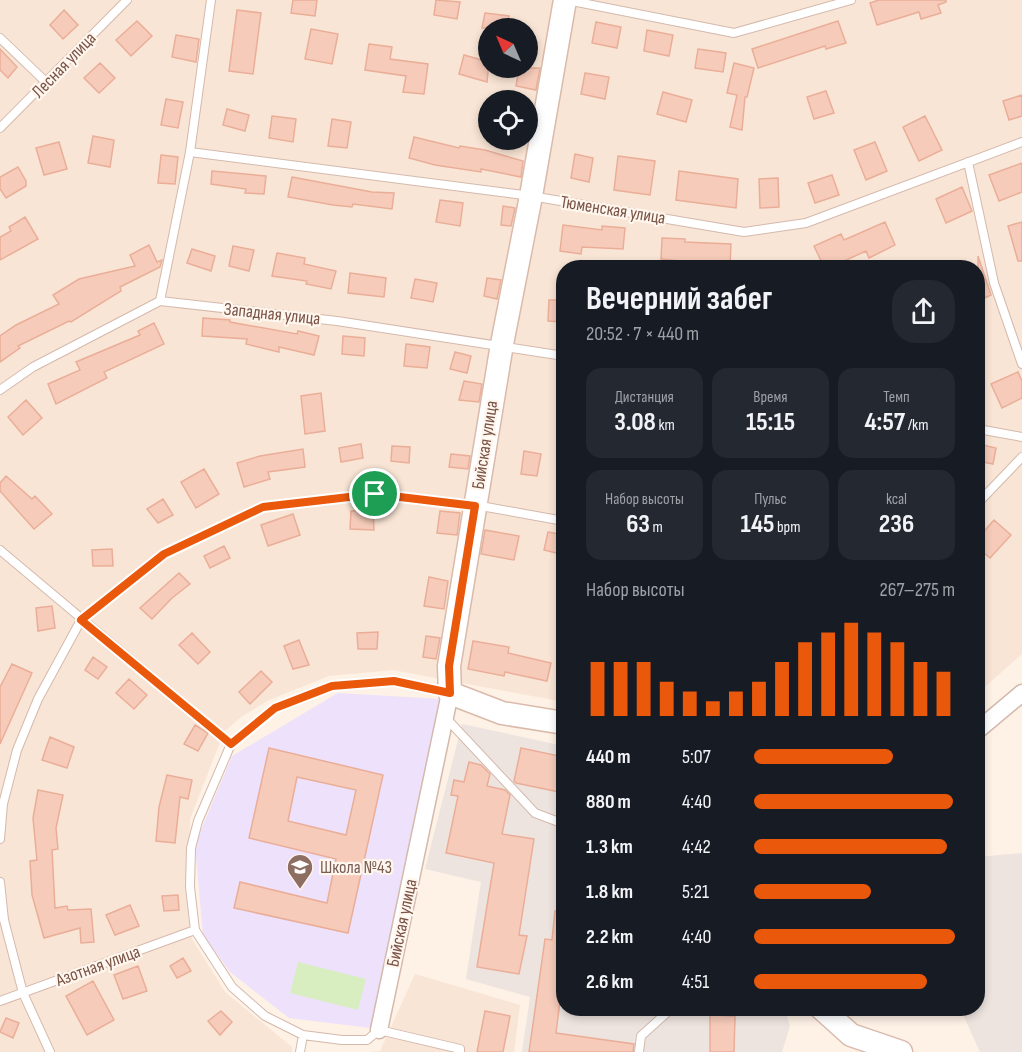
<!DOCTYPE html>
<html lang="ru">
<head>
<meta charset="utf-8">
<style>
  :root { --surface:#171b24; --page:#242831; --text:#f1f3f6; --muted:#9ea1a6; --accent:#ea580c }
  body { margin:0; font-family:"Sofia Sans Condensed",sans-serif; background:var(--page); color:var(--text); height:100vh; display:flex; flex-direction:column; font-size:22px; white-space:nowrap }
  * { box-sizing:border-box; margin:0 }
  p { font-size:20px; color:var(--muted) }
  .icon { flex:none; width:33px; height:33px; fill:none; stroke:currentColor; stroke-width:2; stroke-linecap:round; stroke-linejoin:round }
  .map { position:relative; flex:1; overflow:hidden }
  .panel { position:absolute; left:556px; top:260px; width:429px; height:756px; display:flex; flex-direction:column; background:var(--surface); border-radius:24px; box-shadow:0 3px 9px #0003 }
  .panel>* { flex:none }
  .needle { width:39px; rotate:316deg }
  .fabs { position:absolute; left:478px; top:18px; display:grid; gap:12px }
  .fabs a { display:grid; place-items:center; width:60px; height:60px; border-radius:50%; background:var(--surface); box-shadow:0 3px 9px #0003; font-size:30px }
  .pin { position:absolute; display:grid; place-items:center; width:51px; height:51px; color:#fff; margin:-26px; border:3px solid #fff; border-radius:50%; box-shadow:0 2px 6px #0007 }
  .round { display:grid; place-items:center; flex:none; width:63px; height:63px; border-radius:24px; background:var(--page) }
  .headline { display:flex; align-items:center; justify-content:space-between; height:102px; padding:0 30px }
  h1 { font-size:33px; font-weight:700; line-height:45px }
  .figures { display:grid; grid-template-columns:repeat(3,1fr); gap:9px; height:102px; padding:6px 30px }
  .figures div { display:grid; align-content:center; border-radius:15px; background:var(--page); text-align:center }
  .figures b { font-size:26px; font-weight:700 }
  .figures small { font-size:16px; font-weight:400 }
  .figures p { font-size:16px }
  .chart { height:168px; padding:12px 30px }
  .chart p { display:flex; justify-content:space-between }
  .chart svg { width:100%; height:108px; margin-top:6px; stroke:var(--accent); stroke-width:6 }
  ul { padding:0 30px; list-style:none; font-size:20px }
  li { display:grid; grid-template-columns:96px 72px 1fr; align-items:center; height:45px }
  li i { height:15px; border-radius:8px; background:var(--accent) }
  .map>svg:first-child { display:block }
  .residential { fill:#f9e5d5; fill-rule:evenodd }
  .industrial { fill:#eee4df }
  .education { fill:#eee1fb }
  .green { fill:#d8eec1 }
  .building { fill:#f6cbba; stroke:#eaae98; stroke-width:1.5; fill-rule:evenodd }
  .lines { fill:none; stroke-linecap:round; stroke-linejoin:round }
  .lane-casing { stroke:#d4b9ac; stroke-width:10 }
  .street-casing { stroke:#d4b9ac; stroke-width:19 }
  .secondary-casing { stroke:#dabaab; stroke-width:25 }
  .lane { stroke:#fff; stroke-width:8 }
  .street { stroke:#fff; stroke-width:16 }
  .secondary { stroke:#fff; stroke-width:22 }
  .route-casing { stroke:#fff; stroke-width:12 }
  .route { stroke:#ea580c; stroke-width:8 }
  .labels { text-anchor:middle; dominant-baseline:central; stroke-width:4.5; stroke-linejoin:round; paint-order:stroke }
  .street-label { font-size:18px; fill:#7a5347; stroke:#fff6ed }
  .education-label { font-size:18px; fill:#785e54; stroke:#fff6ed; text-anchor:start }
</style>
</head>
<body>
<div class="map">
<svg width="1022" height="1052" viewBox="0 0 1022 1052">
  <rect width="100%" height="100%" fill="#fef1e5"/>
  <!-- residential -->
  <path class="residential" d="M0 0H1022V654L978 693V267H564V702L393 670 329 676 269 700 241 717 224 732 190 819 188 915 192 939 225 992 292 1047V1052H0ZM489 28H528V68H489ZM489 100H528V140H489Z
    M415 974 520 1005 514 1052H369L380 1051Z"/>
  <!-- industrial -->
  <path class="industrial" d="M462 724 564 746V1008H785L790 1026 782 1052H522L530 997 466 979 481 882 425 869Z
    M1022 853V1052H980L960 1008H978V857Z"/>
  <!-- education -->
  <path class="education" d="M338 693 441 699 371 1028 289 1018 230 972 203 935 195 844 232 756Z"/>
  <!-- green -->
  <path class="green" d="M298 962 366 979 358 1010 290 993Z"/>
  <!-- building -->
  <path class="building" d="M293 0H317L315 16 291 13Z
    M436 0 460 2 457 19 434 15Z
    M879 0H946V2L938 5 941 13 921 19 919 12 877 25 870 3Z
    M64 10 78 25 63 39 50 25Z
    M237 10 261 13 253 74 229 71Z
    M485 13 509 16 507 28H482Z
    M137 21 152 36 131 56 116 40Z
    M838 21 846 43 826 49 825 46 758 68 752 49Z
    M596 22 621 27 617 48 592 43Z
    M311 29 338 34 332 64 305 59Z
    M647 30 673 35 669 56 644 51Z
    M176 35 199 39 196 62 172 57Z
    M369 44 392 47 390 59 428 64 424 94 403 92 406 76 365 70Z
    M0 49 17 67 8 78 0 70Z
    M698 49 726 53 723 72 695 68Z
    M464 55 489 62 487 82 459 74Z
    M100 63 115 78 99 93 84 78Z
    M734 63 754 68 747 97H745L742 130 730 127 737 95 727 93Z
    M519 68H540L536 90 516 86Z
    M585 73 609 77 605 99 581 94Z
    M826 91 834 113 814 119 807 97Z
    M663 92 692 100 686 122 657 114Z
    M1022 95V116L1009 120 1003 101Z
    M166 99 183 102 178 128 161 125Z
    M227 109 249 115 245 131 223 125Z
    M272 116 296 119 293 142 269 138Z
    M925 116 942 150 919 161 903 127Z
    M332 119 351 122 347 148 328 146Z
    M93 136 114 140 110 167 88 163Z
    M414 137 459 148 460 146 485 150 523 161 521 177 481 169V172L435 165 409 158Z
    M59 142 67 169 44 175 36 148Z
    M875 142 887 171 866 180 854 150Z
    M575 154 593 158 589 182 571 178Z
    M161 155 178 157 175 184 158 183Z
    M618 156 655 161 650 195 614 190Z
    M1022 163V192L999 201 989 175Z
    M18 167 26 181V186L6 198 0 189V177Z
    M212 171 266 176 264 194 245 193 246 189 211 184Z
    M679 171 738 179 736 208 676 200Z
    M832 175 839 195 815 203 808 183Z
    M292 177 372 192 394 193 392 209 353 204 352 207 333 205 288 197Z
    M778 178 779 207 760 208 759 179Z
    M962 187 972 211 946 223 936 199Z
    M440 200 463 203 460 226 436 222Z
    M503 206 515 208 511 226 501 225Z
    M25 217 38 239 0 260V237L11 231 9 227Z
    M885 222 895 245 869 258 866 251 831 267H824L814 246 841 234 844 240Z
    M1022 222V261H1018L1008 226Z
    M563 225 602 230V226L625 228 623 249 582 247 581 254 560 251Z
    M662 238 685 239V242L731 244 730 266 661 259Z
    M149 245 157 262 162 260 160 267 120 287 121 291 71 322 69 321 18 346 20 348 0 362V336L16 325 59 304 53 295 79 279 135 266 130 255Z
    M233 246 254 250 249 271 229 266Z
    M192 249 215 256 211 271 187 263Z
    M277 253 305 258 304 264 336 271 331 289 306 284 307 281 272 276Z
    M978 256 991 295 978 301Z
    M350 273 386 278 384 297 348 293Z
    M487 278 501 280 497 299 484 296Z
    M415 279 437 283 433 302 411 298Z
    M549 300H564V322L548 321Z
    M203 318 230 320V322L297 334 298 331 319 336 314 355 279 347V352L246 344 247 339 202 336Z
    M154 323 164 344 104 372 107 378 56 404 48 384 80 370 76 362 140 335 138 331Z
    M343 336 365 338 364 356 342 354Z
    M406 344 430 347 427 368 404 366Z
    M455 352 471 356 467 373 450 369Z
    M1018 372 1022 381V398L1002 408 991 384Z
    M464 381 482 384 479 402 459 400Z
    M321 393 325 431 305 434 301 396Z
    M26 400 42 418 23 435 8 417Z
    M361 444 363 458 341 462 339 448Z
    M978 444 996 448 993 464 978 461Z
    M392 446 410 447 409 463 391 461Z
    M303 449 305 467 268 472 270 479 244 487 237 463 260 456Z
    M524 451 541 454 537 476 521 474Z
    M451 454 470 456 468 469 449 467Z
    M204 469 219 494 196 508 181 482Z
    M6 476 32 499 35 496 52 514 34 529 0 491V483Z
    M163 499 173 515 158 523 147 509Z
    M373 510 374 530 350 529 351 511Z
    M440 511 460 513 457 535 437 533Z
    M293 514 300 535 268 546 261 525Z
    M994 520 1011 535 990 558 978 548V538Z
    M485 530 519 536 514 560 481 554Z
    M548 532 564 535V555L544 550Z
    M224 546 230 558 210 568 204 556Z
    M112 549 113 566H93L92 550Z
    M179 573 190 584 172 598 152 619 140 608Z
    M429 577 448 581 444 609 424 606Z
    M52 606 55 628 38 631 36 608Z
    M378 632 377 649H358L357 633Z
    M192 633 210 652 198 664 179 645Z
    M426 636 440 638 436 659 423 657Z
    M299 640 309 665 293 669 284 646Z
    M473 641 509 647 508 653 551 663 547 681 505 672 504 676 468 669Z
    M93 657 107 667 98 679 85 670Z
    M12 664 32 673 0 744V687Z
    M261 671 272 682 250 704 239 692Z
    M129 679 147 695 134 709 116 693Z
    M195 725 208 733 198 751 184 744Z
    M50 737 74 747 67 768 42 760Z
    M269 748 383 775 348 933 234 908 240 882 327 903 336 859 249 838ZM297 777 356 790 346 835 288 821Z
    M521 748 564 757V793L516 783 514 781Z
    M469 762 481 765 490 774 487 786 505 790 510 795 502 834 534 839 519 935 527 936 519 974 477 967 494 863 446 853 458 796 451 795 454 780 464 782Z
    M167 775 192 780 188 799 180 797 175 843 156 841 159 807Z
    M38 790 63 795 56 828 58 849 52 850 55 908 67 906 68 910 91 909 94 942 81 943 80 928 44 938 32 895 30 861 37 860 33 818Z
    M178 895 179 910 164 911 162 896Z
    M130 905 139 926 115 935 106 915Z
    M555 911 564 912V968L556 1033 634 1044 633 1052H529L545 939 552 940Z
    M183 958 191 971 177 978 170 966Z
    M138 966 147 991 123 999 114 975Z
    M93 981 114 1020 87 1035 66 996Z
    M221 1011 232 1022 220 1035 208 1021Z
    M485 1011 510 1016 503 1052H477Z
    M710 1015 735 1016 734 1052H710Z
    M6 1018 19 1023 13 1038 0 1032Z"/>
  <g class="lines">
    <!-- lane casing -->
    <g class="lane-casing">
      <path id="lane" d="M567 0 734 33 851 0
        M0 38 47 83
        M0 128 127 0
        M190 152 531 196 744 232 806 223 1022 142
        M968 162 994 283 1022 364
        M160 301 190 152 211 0
        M0 390 33 367 160 301 337 321 564 356
        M978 429 1022 437
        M978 503 1022 457
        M0 550 231 744
        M450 693 394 681 332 686 275 708 231 744 198 821 191 848 190 887 195 930 232 987 265 1016 303 1035 342 1040H367L379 1030 460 1049V1052
        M446 718 535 813 564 824
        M0 839 3 804 17 750 38 699 81 620 164 554 263 507 375 494 475 505 564 521
        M0 882 4 920 23 993 50 1052
        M0 1001 195 930
        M300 1052 303 1035
        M639 1052 641 1036 672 1008"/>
    </g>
    <!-- street casing -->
    <g class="street-casing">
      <path id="street" d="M978 730 1022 693
        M379 1030 450 693"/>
    </g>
    <!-- secondary casing -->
    <g class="secondary-casing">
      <path id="secondary" d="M564 723 502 713 450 693 449 666 502 344 531 196 565 0
        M821 1008 851 1035 901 1052"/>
    </g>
    <!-- lane -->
    <use href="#lane" class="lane"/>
    <!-- street -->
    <use href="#street" class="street"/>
    <!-- secondary -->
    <use href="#secondary" class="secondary"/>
  </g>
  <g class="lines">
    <!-- route casing -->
    <g class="route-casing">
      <path id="route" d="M375 494 475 506 449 666 450 693 394 681 332 686 275 708 231 744 81 620 164 554 263 507Z"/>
    </g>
    <!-- route -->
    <use href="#route" class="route"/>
  </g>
  <!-- icons -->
  <defs>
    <g id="school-pin" transform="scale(1.35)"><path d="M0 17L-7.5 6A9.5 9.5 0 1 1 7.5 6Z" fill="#8d6e63" stroke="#fff6ed"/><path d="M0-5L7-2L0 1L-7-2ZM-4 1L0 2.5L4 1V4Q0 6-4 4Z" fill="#fff"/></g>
  </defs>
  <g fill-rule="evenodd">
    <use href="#school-pin" x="300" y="867"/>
  </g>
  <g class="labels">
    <!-- street labels -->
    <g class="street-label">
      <text transform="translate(64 65) rotate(-46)">Лесная улица</text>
      <text transform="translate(613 210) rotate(9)">Тюменская улица</text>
      <text transform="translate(272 314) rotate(6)">Западная улица</text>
      <text transform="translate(485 445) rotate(-81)">Бийская улица</text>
      <text transform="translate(402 923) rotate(-78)">Бийская улица</text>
      <text transform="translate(98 966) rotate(-20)">Азотная улица</text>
    </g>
    <!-- education labels -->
    <g class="education-label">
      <text x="320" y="867">Школа №43</text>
    </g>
  </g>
</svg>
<div class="fabs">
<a><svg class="needle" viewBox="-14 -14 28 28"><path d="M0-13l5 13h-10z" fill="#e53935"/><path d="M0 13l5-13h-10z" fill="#9ea1a6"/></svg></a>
<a><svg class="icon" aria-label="locate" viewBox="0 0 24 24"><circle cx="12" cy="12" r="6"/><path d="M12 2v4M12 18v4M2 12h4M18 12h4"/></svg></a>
</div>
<div class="pin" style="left:375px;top:494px;background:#1e9e55"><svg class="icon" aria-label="arrive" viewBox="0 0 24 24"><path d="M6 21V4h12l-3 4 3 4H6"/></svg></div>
<section class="panel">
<div class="headline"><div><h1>Вечерний забег</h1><p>20:52 · 7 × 440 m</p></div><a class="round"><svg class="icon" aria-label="share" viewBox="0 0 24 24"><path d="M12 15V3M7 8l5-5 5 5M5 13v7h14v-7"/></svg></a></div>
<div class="figures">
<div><p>Дистанция</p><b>3.08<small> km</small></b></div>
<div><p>Время</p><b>15:15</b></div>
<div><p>Темп</p><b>4:57<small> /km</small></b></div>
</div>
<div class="figures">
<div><p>Набор высоты</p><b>63<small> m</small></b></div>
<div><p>Пульс</p><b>145<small> bpm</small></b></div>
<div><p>kcal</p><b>236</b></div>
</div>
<div class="chart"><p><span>Набор высоты</span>267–275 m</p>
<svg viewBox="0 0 160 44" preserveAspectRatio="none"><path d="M5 44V22M15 44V22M25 44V22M35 44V30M45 44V34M55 44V38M65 44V34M75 44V30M85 44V22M95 44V14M105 44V10M115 44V6M125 44V10M135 44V14M145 44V22M155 44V26"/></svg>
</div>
<ul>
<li><b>440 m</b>5:07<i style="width:69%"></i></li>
<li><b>880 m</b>4:40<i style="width:99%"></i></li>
<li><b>1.3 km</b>4:42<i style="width:96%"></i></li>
<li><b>1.8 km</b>5:21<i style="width:58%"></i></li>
<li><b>2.2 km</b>4:40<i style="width:100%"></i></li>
<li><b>2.6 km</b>4:51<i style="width:86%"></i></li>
</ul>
</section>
</div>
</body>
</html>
